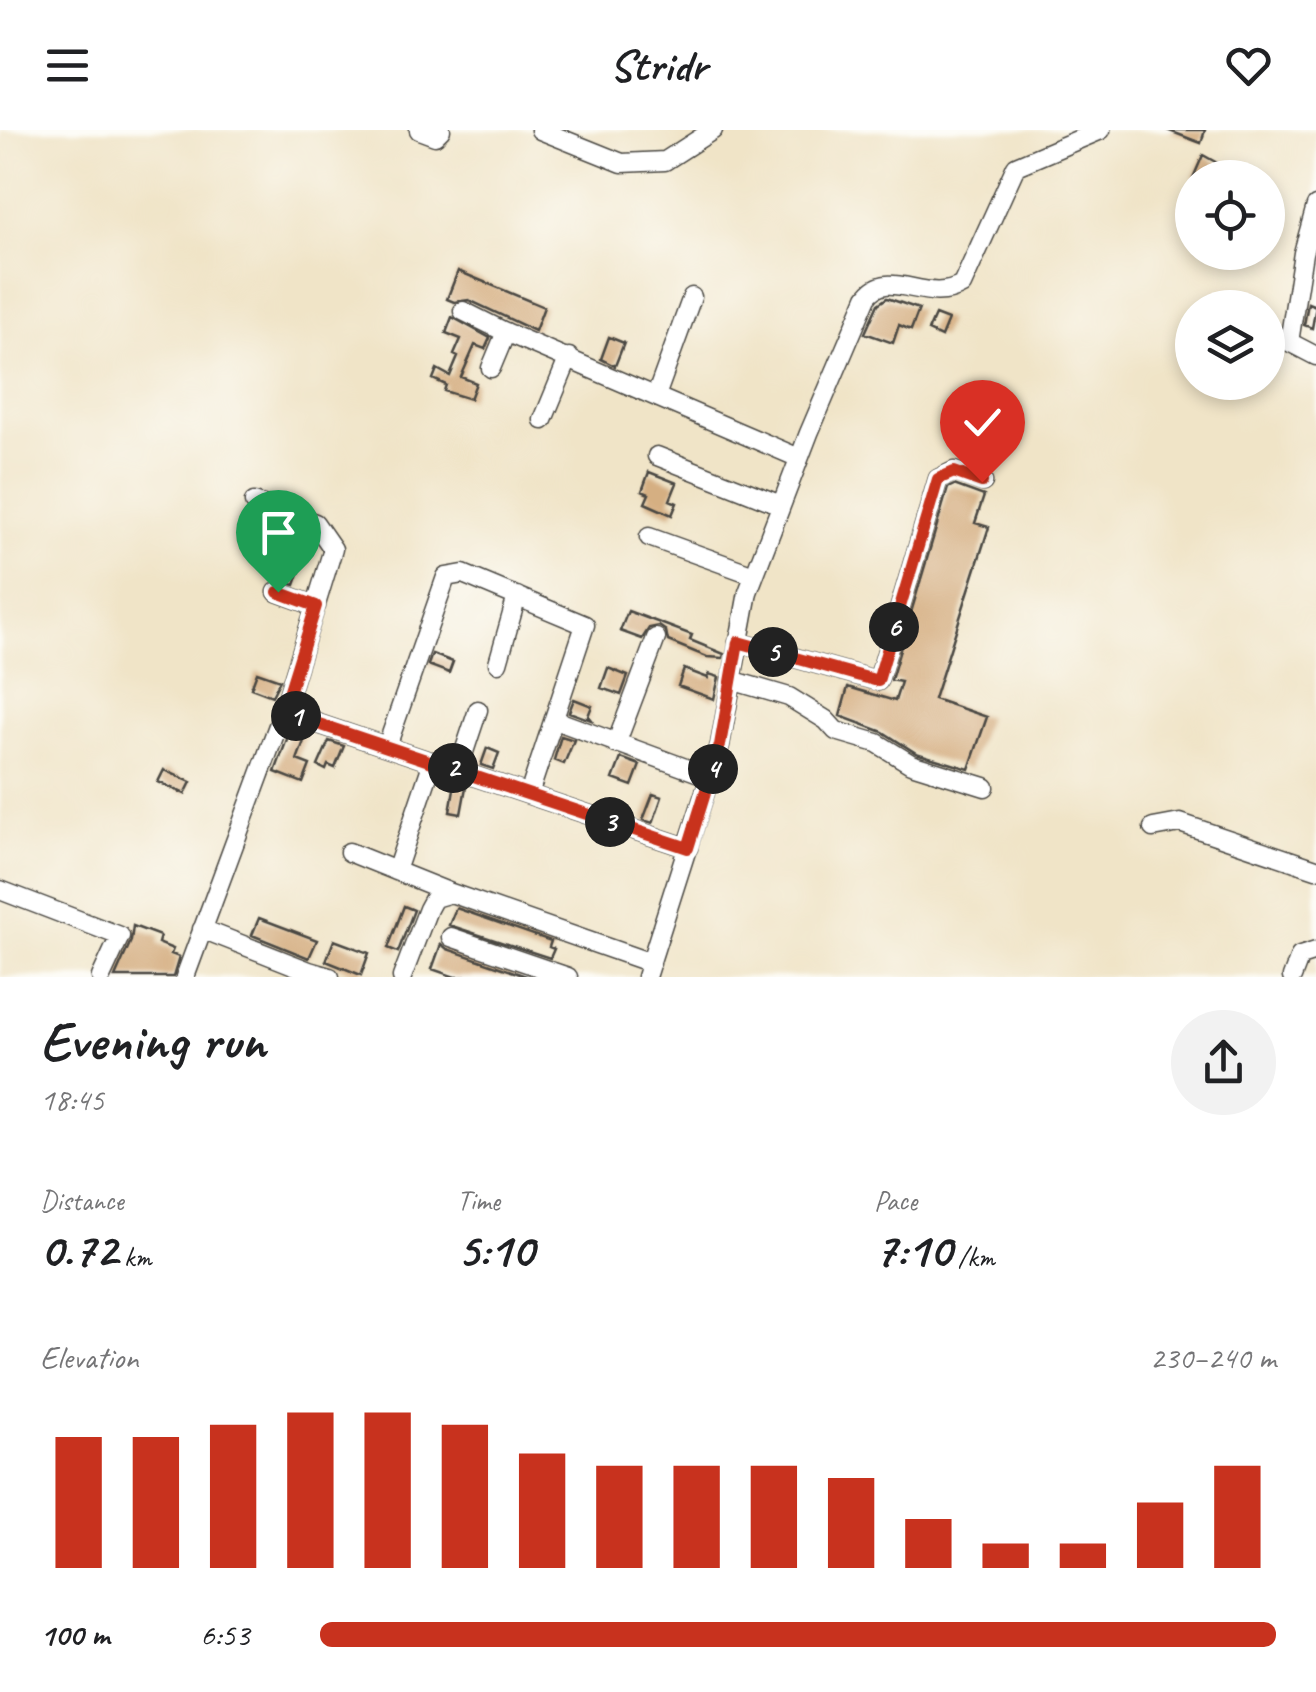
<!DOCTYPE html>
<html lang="en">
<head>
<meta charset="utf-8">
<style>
  :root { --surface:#fff; --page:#f2f2f2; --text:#202124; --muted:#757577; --accent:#c8321e }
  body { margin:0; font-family:Caveat,sans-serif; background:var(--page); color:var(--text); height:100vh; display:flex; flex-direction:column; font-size:38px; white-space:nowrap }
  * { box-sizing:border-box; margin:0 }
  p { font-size:32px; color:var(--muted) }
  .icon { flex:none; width:55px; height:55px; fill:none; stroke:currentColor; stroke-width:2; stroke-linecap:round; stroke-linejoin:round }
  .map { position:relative; height:847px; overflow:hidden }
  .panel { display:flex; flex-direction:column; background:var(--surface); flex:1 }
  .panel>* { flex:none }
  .tools { position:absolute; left:1175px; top:30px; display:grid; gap:20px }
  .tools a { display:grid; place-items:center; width:110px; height:110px; border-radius:50%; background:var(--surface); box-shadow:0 5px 15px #0003; font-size:50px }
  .pin { position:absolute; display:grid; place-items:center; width:85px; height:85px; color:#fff; margin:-102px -42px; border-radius:50% 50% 50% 0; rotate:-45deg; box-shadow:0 0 10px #0007 }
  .pin .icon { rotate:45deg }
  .km { position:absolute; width:50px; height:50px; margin:-25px; border-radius:50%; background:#222; color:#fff; font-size:28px; line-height:50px; text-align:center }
  .round { display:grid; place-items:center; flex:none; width:105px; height:105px; border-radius:52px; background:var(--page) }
  .summary { display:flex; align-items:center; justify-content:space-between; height:170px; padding:0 40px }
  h1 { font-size:55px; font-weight:700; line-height:75px }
  .metrics { display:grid; grid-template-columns:repeat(3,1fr); gap:15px; height:170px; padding:10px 40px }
  .metrics div { display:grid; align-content:center }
  .metrics b { font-size:50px; font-weight:700 }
  .metrics small { font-size:28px; font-weight:400 }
  .metrics p { font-size:28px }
  .chart { height:280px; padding:20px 40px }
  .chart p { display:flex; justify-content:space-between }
  .chart svg { width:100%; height:180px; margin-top:10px; stroke:var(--accent); stroke-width:6 }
  ul { padding:0 40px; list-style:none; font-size:32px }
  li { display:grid; grid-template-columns:160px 120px 1fr; align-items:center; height:75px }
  li i { height:25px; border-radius:12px; background:var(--accent) }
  header { display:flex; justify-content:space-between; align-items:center; height:130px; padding:0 40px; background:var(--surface); font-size:45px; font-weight:700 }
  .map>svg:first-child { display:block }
  .building { fill:#d5af82 }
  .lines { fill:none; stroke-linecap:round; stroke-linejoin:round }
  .minor-casing { stroke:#494742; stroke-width:21 }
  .minor { stroke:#fff; stroke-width:18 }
  .route-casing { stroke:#fff; stroke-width:20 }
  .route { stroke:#c8321e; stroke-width:12 }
</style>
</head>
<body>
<header><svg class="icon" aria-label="menu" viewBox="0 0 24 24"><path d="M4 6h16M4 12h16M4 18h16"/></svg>Stridr<svg class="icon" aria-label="heart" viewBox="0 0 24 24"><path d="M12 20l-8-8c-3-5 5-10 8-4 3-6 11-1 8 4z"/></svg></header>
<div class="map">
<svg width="1316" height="847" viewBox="0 0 1316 847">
  <rect width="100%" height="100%" fill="#fdfcf7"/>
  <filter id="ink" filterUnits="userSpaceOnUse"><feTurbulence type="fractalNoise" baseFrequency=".01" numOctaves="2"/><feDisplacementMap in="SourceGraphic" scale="20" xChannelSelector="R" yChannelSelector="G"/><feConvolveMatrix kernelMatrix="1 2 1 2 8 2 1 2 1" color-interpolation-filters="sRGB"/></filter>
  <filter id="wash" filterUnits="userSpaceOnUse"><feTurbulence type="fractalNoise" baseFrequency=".0048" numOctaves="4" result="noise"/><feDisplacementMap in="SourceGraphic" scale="40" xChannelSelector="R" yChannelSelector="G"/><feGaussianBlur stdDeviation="2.25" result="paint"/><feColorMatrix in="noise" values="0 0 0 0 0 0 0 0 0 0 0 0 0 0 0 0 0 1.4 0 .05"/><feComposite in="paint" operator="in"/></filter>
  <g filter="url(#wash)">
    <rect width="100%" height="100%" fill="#f0e4c7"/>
    <g id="blocks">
      <!-- building -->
      <path class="building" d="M1167 0H1205L1201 13Z
        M1203 25 1228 39 1248 48H1193Z
        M458 141 544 177 535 201 469 170 454 172 447 169Z
        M887 168 919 179 911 200 899 195 893 213 865 203 878 174Z
        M1308 173 1316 176 1312 198 1304 195Z
        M935 185 948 190 941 207 928 201Z
        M452 187 490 208 485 219 475 215 461 247 476 253 470 269 444 261 446 255 433 249 437 239 450 246 458 227 454 225 461 209 446 203Z
        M609 207 624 213 615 236 601 229Z
        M649 342 677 353 670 370 677 373 672 385 645 373 649 364 642 361Z
        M954 355 984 366 975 393 989 397 934 569 987 587 969 639 916 623 883 602 840 586 848 557 895 571 901 552 891 550 948 358Z
        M283 431 301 438 295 455 276 450Z
        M628 481 692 505 690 510 724 524 723 528 707 527 668 511 666 501 659 496 649 498 642 509 620 501Z
        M432 524 453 532 449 543 428 535Z
        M608 538 628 546 621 565 601 558Z
        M684 539 708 548 709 544 719 547 714 569 678 556Z
        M257 542 280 550 272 566 251 558Z
        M574 569 592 576 588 586 591 590 569 582Z
        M291 598 307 603 297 630 310 635 303 653 275 642Z
        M561 606 574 610 564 634 554 630Z
        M329 611 344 616 335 638 328 635 326 640 318 636Z
        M487 618 499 623 493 639 481 635Z
        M621 628 640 635 632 656 613 649Z
        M164 640 191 652 185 664 158 652Z
        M455 653 466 657 461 684 450 682Z
        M653 664 662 667 653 693 643 690Z
        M404 776 414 780 398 822 388 818Z
        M456 778 551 811 549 817 554 819 550 828 449 795Z
        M259 788 317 810 309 828 252 805Z
        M133 796 160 806 158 813 173 819 171 824 179 827 173 847H115L131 811Z
        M334 810 369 823 361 845 326 831Z
        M441 814 447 819 529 847H455L432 839Z"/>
    </g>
  </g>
  <g filter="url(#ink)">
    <use href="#blocks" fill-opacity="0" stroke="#494742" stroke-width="2.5"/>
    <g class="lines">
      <!-- minor casing -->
      <g class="minor-casing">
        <path id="minor" d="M419 0 435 6 441 0
          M540 0 622 33 665 31 713 0
          M1316 76 1303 123 1289 212 1316 226
          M463 181 503 201 799 328
          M491 238 506 202
          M656 266 692 167
          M543 290 569 227
          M657 326 781 375
          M649 407 754 445
          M277 462 316 476
          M738 512 878 551 938 349 954 341 983 352
          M498 533 517 466
          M731 550 789 567 826 590 836 601 877 613 911 634 985 657
          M283 582 688 718
          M555 590 710 647
          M616 614 656 508
          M387 616 446 447 463 444 585 495 529 664
          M458 640 478 580
          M1153 698 1180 693 1316 739
          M349 722 451 763
          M396 741 433 631
          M0 760 120 806 101 847
          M202 799 309 841 307 847
          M451 807 568 847
          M309 841 330 847
          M185 847 283 582 333 419 315 393 254 372
          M402 847 428 779 434 768 451 763 651 833
          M646 847 720 615 748 462 809 303 867 167C888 136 927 176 962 155L1016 36 1101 0
          M1292 847 1300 826 1316 821"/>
      </g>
      <!-- minor -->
      <use href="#minor" class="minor"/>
    </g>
  </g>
  <g class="lines" filter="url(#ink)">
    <!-- route casing -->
    <g class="route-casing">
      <path id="route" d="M278 462 316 476 283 582 688 718 720 615 738 512 878 551 938 349 954 342 982 352"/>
    </g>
    <!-- route -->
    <use href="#route" class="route"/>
  </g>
</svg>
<div class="tools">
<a><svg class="icon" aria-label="locate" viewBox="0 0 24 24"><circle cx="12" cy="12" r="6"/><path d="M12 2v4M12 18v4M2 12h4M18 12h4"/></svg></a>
<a><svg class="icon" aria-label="layers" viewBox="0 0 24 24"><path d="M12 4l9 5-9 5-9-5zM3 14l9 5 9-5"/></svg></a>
</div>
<div class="pin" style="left:278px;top:462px;background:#1e9e55"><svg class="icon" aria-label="arrive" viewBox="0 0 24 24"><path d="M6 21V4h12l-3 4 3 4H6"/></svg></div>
<div class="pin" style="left:982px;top:352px;background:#d93025"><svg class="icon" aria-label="check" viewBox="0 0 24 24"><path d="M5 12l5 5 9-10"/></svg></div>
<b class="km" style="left:296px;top:586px">1</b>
<b class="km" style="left:453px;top:638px">2</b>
<b class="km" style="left:610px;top:692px">3</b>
<b class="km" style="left:713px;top:639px">4</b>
<b class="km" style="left:773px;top:522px">5</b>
<b class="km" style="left:894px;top:497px">6</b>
</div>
<section class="panel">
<div class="summary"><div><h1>Evening run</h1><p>18:45</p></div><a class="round"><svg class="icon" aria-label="share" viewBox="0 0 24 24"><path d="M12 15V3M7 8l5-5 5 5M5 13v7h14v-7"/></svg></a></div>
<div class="metrics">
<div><p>Distance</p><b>0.72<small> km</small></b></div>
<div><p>Time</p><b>5:10</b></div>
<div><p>Pace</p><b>7:10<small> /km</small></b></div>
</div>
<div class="chart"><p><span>Elevation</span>230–240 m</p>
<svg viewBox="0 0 160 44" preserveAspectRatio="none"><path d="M5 44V12M15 44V12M25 44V9M35 44V6M45 44V6M55 44V9M65 44V16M75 44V19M85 44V19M95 44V19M105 44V22M115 44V32M125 44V38M135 44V38M145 44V28M155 44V19"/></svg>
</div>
<ul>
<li><b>100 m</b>6:53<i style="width:100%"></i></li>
</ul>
</section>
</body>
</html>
